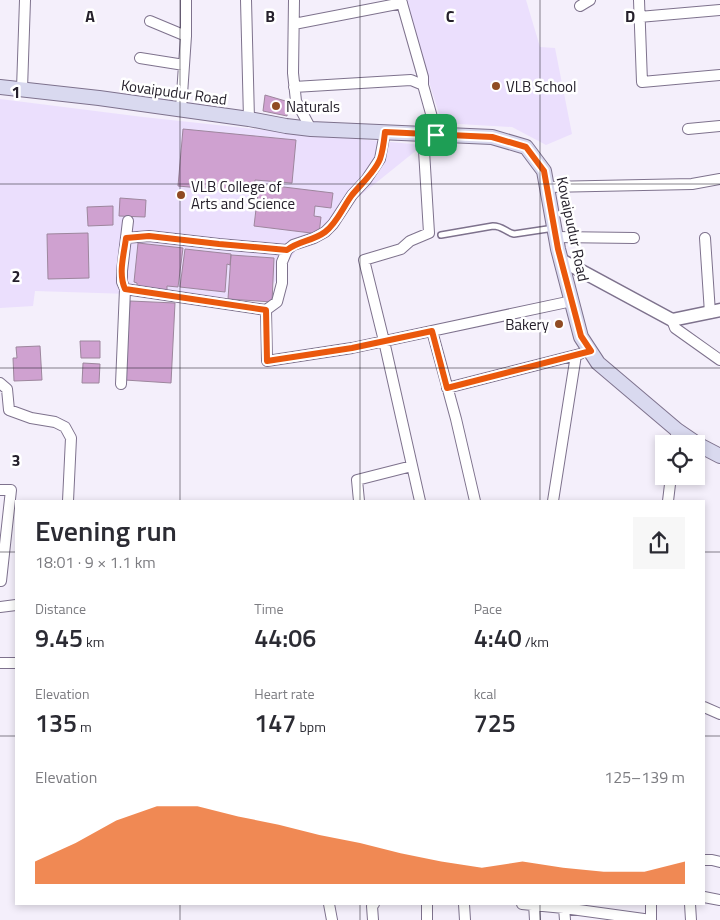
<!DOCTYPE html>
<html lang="en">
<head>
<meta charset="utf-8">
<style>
  :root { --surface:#fff; --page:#f7f7f7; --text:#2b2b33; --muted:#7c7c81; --accent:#ea580c }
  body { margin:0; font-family:"Titillium Web",sans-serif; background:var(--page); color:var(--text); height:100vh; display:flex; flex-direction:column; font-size:19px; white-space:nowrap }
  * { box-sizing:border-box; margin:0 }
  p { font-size:16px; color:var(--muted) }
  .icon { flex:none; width:28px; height:28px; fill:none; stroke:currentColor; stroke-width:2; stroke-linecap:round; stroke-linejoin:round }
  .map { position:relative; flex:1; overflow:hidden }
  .panel { position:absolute; left:15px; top:500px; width:690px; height:405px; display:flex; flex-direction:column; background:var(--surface); border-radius:0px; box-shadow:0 2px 8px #0003 }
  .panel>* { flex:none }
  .fabs { position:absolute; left:655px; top:435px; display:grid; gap:10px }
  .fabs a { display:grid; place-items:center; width:50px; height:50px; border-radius:0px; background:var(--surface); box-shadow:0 2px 8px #0003; font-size:25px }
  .pin { position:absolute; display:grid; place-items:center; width:42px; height:42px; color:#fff; margin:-21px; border-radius:10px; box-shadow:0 2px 8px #0006 }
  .round { display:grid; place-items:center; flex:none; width:52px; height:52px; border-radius:0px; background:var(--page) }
  .headline { display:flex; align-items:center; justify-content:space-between; height:85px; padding:0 20px }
  h1 { font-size:28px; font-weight:600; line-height:38px }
  .figures { display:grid; grid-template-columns:repeat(3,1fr); gap:8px; height:85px; padding:5px 20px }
  .figures div { display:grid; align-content:center }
  .figures b { font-size:25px; font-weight:600 }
  .figures small { font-size:14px; font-weight:400 }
  .figures p { font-size:14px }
  .chart { height:140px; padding:10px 20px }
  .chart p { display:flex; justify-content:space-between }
  .chart svg { width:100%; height:90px; margin-top:5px; fill:var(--accent); opacity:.7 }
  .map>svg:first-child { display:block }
  .built { fill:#ebdffd }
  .building { fill:#cfa1d0; stroke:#9d869d }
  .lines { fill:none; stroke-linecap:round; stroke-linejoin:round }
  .service-casing { stroke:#7e728d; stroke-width:8 }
  .minor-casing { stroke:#7e728d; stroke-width:12 }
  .tertiary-casing { stroke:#7e728d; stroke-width:15 }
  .secondary-casing { stroke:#7e728d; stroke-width:16 }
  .service { stroke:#fff; stroke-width:5 }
  .minor { stroke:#fff; stroke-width:10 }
  .tertiary { stroke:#fff; stroke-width:12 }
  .secondary { stroke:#d9d9ef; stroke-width:14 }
  .route-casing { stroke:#fff; stroke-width:10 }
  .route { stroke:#ea580c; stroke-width:6 }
  .grid { fill:none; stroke:#25202b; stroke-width:1; stroke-opacity:0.55 }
  .poi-dot { fill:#904b22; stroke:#fff; stroke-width:2 }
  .labels { text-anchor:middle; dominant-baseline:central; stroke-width:5; stroke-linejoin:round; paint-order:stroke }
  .poi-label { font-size:15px; fill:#25202b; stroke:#fff; text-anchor:start }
  .street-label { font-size:15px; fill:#25202b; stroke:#fff }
  .grid-label { font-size:16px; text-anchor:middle; font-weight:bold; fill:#25202b; stroke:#fff; stroke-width:5; stroke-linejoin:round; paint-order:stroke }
</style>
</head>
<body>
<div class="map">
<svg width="720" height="920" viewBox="0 0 720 920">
  <rect width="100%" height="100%" fill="#f4effb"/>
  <!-- built -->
  <path class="built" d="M403 0H526L540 47 555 48 572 134 546 145 512 127 442 123Z
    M0 99 143 117 282 132 423 145 300 244 275 282 258 298 35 291 33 306 0 308Z"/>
  <!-- building -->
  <path class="building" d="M265 95 289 102 287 116 263 111Z
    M183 129 296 140 292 183 255 180 254 193 178 186Z
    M259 184 333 193 331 208 315 206 314 216 321 217 319 234 254 226Z
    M120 198 146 200 145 217 119 216Z
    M113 206V225L88 226 87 207Z
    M88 233 89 278 48 279 47 234Z
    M138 243 183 248 178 287 167 286V291L137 288V283L134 282Z
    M185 249 231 254 230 265 227 264 225 292 180 287Z
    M231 255 274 258 272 302 228 299Z
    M130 301 175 303 171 383 125 380Z
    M80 341H100V358H81Z
    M40 346 42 380 14 381 13 358H17L16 347Z
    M83 363 100 364 99 383H82Z"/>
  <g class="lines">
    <!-- service casing -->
    <g class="service-casing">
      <path id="service" d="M441 235 493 226C503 226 505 232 514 234L554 228"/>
    </g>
    <!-- minor casing -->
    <g class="minor-casing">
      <path id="minor" d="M246 0 249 119
        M294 0 293 73 296 101 311 129
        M401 0 423 77V85L437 135
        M639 0 642 82 720 75
        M580 6 590 0
        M639 17 720 10
        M150 21 186 36
        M294 24 402 3
        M140 58 184 65
        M294 87 411 80 423 85
        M22 89 25 0
        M181 109 186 36V0
        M688 129 720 126
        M547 187 692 184 720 179
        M128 221 122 271V282L125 289 266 310 277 302 282 283V262L287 250 293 245 314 238 325 232 333 224 352 195 366 180 380 159 385 132
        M556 237 634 238
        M126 238 149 236 219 244 287 250
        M705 238 710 313
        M266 310 267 361 352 348 572 301
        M672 320 675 328 720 360
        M432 331 456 419 475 501
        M0 383 7 389 9 410 31 418 55 422 65 427 71 438 68 501
        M121 384 125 289
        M447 388 580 354
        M675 444 677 430
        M0 490H11L1 581
        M359 501 357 480 412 466
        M420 501 384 341 364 260 401 249 410 241 429 233 423 134
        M553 501 576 355
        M668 501 671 476
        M0 607 16 605
        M0 663H16
        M704 707 720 714
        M704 860H712L720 862
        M704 897 720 900
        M329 904 332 920
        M427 904V920
        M464 904 465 920
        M522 904 564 908 565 920
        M534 904 535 920
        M564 904V908L651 920
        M690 904 691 920
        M373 920 372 906 374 904
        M651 920V904"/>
    </g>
    <!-- tertiary casing -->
    <g class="tertiary-casing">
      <path id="tertiary" d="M561 260 672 320 720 310"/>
    </g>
    <!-- secondary casing -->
    <g class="secondary-casing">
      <path id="secondary" d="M0 87 99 98 249 119 286 126 311 129 492 137 526 147 544 171 558 249 581 337 598 363 677 430 699 445 720 456"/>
    </g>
    <!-- service -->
    <use href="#service" class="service"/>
    <!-- minor -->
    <use href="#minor" class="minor"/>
    <!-- tertiary -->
    <use href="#tertiary" class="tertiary"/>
    <!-- secondary -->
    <use href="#secondary" class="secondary"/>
  </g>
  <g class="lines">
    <!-- route casing -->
    <g class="route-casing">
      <path id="route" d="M385 132 492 137 526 147 544 171 558 249 581 336 591 351 447 388 432 331 352 348 267 361 266 310 125 289C118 274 124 254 126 238L149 236 219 244 287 250C298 241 313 241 325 232 337 223 343 207 352 195 361 184 375 172 380 159 383 151 384 141 385 132Z"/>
    </g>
    <!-- route -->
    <use href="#route" class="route"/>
  </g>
  <!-- grid -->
  <path class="grid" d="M180 0V501M360 0V501M540 0V501M0 184H720M0 368H720M0 552H16M704 552H720M0 736H16M704 736H720M180 904V920M360 904V920M540 904V920"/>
  <!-- markers -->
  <g class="poi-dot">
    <circle cx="496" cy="86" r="5"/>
    <circle cx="276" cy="106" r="5"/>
    <circle cx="181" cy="195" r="5"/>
    <circle cx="559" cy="324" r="5"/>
  </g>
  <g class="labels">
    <!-- poi labels -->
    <g class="poi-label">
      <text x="506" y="86">VLB School</text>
      <text x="286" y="106">Naturals</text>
      <text x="191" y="186">VLB College of<tspan x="191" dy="17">Arts and Science</tspan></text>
      <text x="549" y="324" text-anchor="end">Bakery</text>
    </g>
    <!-- street labels -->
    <g class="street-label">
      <text transform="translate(174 92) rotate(8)">Kovaipudur Road</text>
      <text transform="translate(573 229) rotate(78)">Kovaipudur Road</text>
    </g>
  </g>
  <g class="grid-label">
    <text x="90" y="22">A</text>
    <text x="270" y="22">B</text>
    <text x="450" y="22">C</text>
    <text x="630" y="22">D</text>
    <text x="16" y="98">1</text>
    <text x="16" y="282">2</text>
    <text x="16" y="466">3</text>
  </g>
</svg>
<div class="fabs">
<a><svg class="icon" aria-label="locate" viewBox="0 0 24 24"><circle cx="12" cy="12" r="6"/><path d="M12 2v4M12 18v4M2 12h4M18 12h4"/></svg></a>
</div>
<div class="pin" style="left:436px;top:135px;background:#1e9e55"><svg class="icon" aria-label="arrive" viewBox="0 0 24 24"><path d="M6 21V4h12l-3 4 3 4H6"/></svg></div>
<section class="panel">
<div class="headline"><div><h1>Evening run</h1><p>18:01 · 9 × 1.1 km</p></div><a class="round"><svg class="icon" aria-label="share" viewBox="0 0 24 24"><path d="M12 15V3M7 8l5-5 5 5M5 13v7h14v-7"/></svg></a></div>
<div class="figures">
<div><p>Distance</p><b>9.45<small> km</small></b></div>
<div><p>Time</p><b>44:06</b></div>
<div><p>Pace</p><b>4:40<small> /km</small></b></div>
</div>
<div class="figures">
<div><p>Elevation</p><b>135<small> m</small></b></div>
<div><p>Heart rate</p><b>147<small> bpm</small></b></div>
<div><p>kcal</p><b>725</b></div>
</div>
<div class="chart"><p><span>Elevation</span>125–139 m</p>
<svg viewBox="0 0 160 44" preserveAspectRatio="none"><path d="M0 44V33L10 24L20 13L30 6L40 6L50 11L60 15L70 20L80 24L90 29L100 33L110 36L120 33L130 36L140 38L150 38L160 33V44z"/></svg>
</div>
</section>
</div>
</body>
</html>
